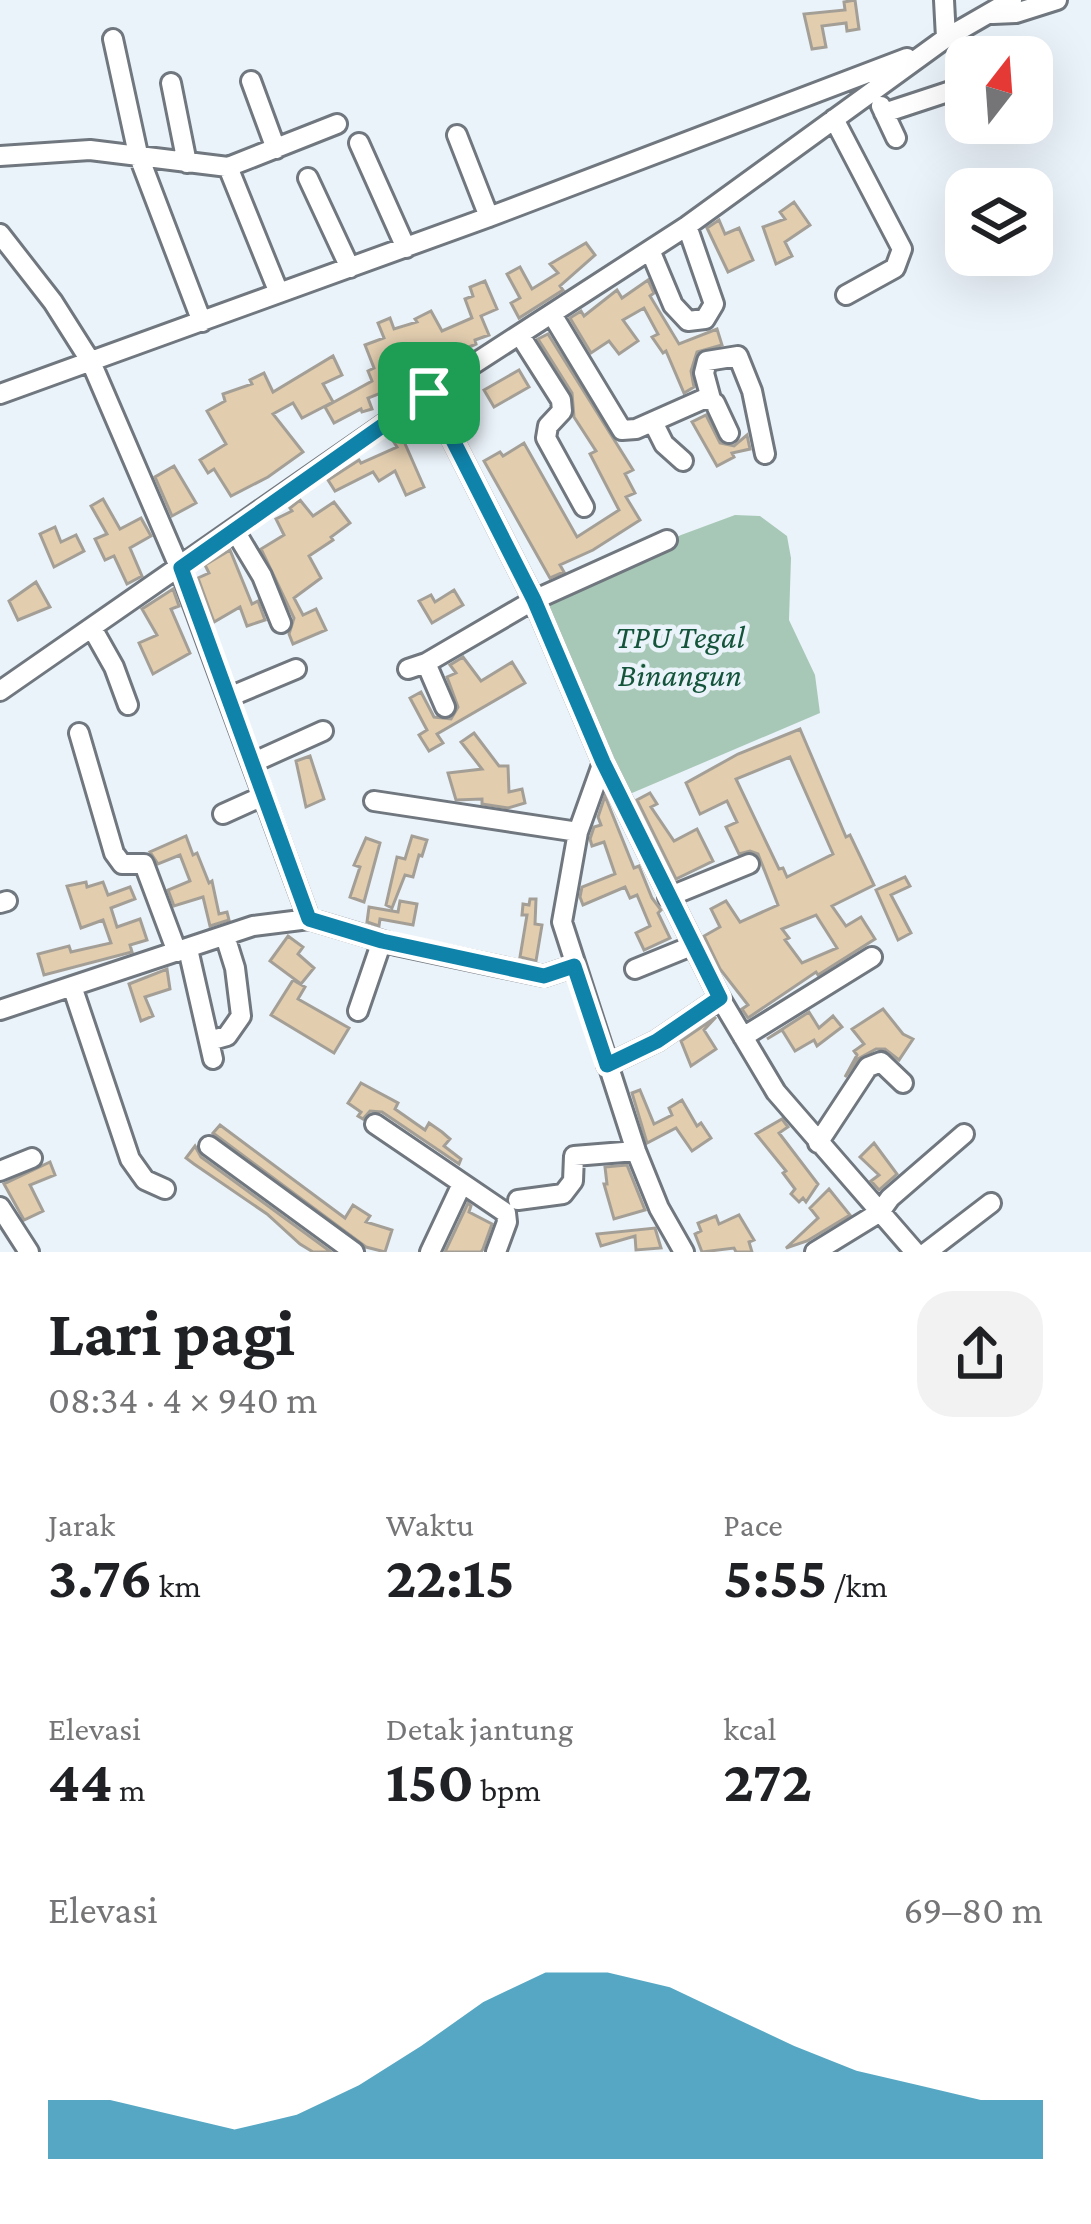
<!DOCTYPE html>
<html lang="id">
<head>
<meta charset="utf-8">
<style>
  :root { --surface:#fff; --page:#f2f2f2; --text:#202124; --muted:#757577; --accent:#1083aa }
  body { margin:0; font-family:"Crimson Pro",serif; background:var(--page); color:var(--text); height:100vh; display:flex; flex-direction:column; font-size:45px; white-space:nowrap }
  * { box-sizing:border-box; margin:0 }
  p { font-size:39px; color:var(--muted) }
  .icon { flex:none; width:66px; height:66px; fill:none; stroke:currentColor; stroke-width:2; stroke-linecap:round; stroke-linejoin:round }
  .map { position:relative; height:1252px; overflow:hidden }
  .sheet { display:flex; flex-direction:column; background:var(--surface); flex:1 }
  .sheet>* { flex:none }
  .needle { width:78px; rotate:17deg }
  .controls { position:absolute; left:945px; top:36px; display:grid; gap:24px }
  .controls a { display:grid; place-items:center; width:108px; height:108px; border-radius:24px; background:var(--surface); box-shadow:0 12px 48px #0002; font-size:60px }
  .pin { position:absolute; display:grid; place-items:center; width:102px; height:102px; color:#fff; margin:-51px; border-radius:24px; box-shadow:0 6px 18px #0006 }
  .round { display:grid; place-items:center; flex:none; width:126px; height:126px; border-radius:36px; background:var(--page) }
  .headline { display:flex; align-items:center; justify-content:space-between; height:204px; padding:0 48px }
  h1 { font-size:66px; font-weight:700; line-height:90px }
  .figures { display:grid; grid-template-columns:repeat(3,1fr); gap:18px; height:204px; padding:12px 48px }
  .figures div { display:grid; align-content:center }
  .figures b { font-size:60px; font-weight:700 }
  .figures small { font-size:33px; font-weight:400 }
  .figures p { font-size:33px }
  .chart { height:336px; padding:24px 48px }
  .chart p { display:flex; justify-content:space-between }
  .chart svg { width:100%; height:216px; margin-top:12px; fill:var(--accent); opacity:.7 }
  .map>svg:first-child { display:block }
  .green { fill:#a8c8b7 }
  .building { fill:#e2cdaf; stroke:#a49f96; stroke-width:3; fill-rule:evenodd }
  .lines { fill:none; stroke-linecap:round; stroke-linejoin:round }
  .minor-casing { stroke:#70777e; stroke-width:24 }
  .minor { stroke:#fff; stroke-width:18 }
  .route-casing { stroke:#fff; stroke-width:24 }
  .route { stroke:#1083aa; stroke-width:15 }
  .labels { text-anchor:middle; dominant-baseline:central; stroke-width:9; stroke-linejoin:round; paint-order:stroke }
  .park-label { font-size:33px; font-style:italic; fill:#14543b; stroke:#ebf3fa }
</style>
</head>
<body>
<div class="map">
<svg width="1091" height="1252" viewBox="0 0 1091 1252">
  <rect width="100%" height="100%" fill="#ebf3fa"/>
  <!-- green -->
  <path class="green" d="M735 515 760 516 787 536 791 558 789 620 815 675 820 713 625 796 541 604 681 535Z"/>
  <!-- building -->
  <path class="building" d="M855 0 859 29 847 31 846 23 822 26 826 47 812 49 804 14 845 10 844 2Z
    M794 202 810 225 785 242 792 256 776 264 763 227 785 219 780 212Z
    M719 220 725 234 739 228 753 260 728 272 707 228Z
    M586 243 595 255 560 286 563 290 519 318 511 303 520 298 507 274 520 267 532 289 558 273 550 264Z
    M648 280 654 293 650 296 679 344 717 329 722 345 697 352 691 371 694 387 684 393 666 351 663 353 652 337 658 334 644 308 623 320 638 341 619 354 609 341 591 353 570 318 581 311 584 316 617 290 622 298Z
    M485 281 497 309 481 316 489 335 475 340 476 344 462 350 463 355 437 371 368 398 372 409 362 412 361 409 334 423 325 407 372 381 368 371 374 368 365 345 384 338 378 323 390 318 394 329 417 322 415 319 431 311 442 331 472 318 465 299 473 296 470 287Z
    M548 334 633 470 625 474 635 493 626 497 640 520 593 550 560 565 564 572 550 578 484 461 500 452 503 456 524 443 577 537 619 510 590 454 596 451 574 417 572 393 538 339Z
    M333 356 342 375 323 384 333 402 302 418 293 403 273 414 303 452 268 477 231 496 214 469 208 473 200 460 226 444 207 411 225 401 223 394 252 384 250 380 264 373 273 392Z
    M519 370 529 387 494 407 484 390Z
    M706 415 720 443 734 446 747 435 750 449 732 453 734 457 717 466 692 422Z
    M399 430 424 487 406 495 395 471 379 481 373 472 335 491 328 480 359 460 361 463 397 447 390 436Z
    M174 466 196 503 172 516 155 477Z
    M103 499 120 529 141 518 151 536 130 548 142 576 127 584 114 556 105 560 95 539 107 534 91 506Z
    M300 500 313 516 334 502 350 523 331 537 333 540 309 556 321 578 294 598 303 615 316 609 326 630 293 644 289 634 294 618 261 549 284 535 276 519 292 511 290 508Z
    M55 527 61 542 76 535 84 551 54 567 40 534Z
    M230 550 252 604 258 601 265 620 247 626 240 607 214 622 198 578 209 573 205 565Z
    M36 582 50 607 18 620 9 601Z
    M173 589 179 606 171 609 190 653 153 674 139 643 157 635 142 609Z
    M454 590 463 605 432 623 419 601 431 595 435 602Z
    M463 657 481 681 512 662 525 683 437 734 443 743 429 751 419 735 427 730 410 698 421 692 434 717 451 719 458 707 447 677 456 673 450 665Z
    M800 729 846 837 850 835 874 885 832 906 846 926 861 917 875 939 818 975 816 972 748 1018 742 1009 748 1005 720 969 704 936 720 927 711 909 726 901 740 922 778 905 758 854 750 851 739 854 726 827 737 822 727 801 700 814 686 783 738 754ZM790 757 833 854 787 877 783 868 779 869 736 779ZM816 915 837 948 802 963 785 940 789 938 782 929Z
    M474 733 499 766H508L509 792 522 789 525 803 508 808 482 804V799L456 800 448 773 482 769 461 742Z
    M310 756 324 799 306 807 296 761Z
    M650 793 657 804 651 807 674 841 697 829 713 861 676 879 637 800Z
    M605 796 634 868 639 866 652 898 661 910 658 913 670 938 644 950 636 933 650 926 637 895 630 898 625 887 583 905 580 897 582 887 615 874 604 842 592 846 590 839 594 827 601 825 598 817Z
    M186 836 193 855 197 853 209 883 212 881 219 914 227 912 229 920 210 926 203 897 174 906 168 890 190 881 180 855 158 864 150 852Z
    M412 836 427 840 422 856 419 855 413 877 405 875 392 908 386 905 397 857 405 859Z
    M366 838 380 843 364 902 350 897 360 867 354 865Z
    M905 877 910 886 891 895 911 933 898 940 876 890Z
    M86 882 87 887 103 882 108 895 130 887 135 899 111 908 117 927 140 919 147 940 130 945 132 952 44 975 38 954 69 946 71 952 111 943 103 920 81 928 67 886Z
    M530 899H536L535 924 542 925 536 961 520 957 527 915H522L523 904 529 905Z
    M400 901 417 904 413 925 380 919 379 926 367 922 369 907 398 912Z
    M288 936 303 947 298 954 314 968 301 984 270 961Z
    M167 969 170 989 145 997 153 1016 141 1021 129 984Z
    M293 980 305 987 298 999 349 1028 334 1053 271 1015Z
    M883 1009 903 1034 913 1039 899 1060 885 1049H876L858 1059 845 1077 857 1055 854 1051 864 1044 852 1029Z
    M809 1012 819 1028 833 1016 842 1027 817 1046 814 1040 795 1051 782 1030 767 1039Z
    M716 1017 704 1030 716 1049 691 1066 681 1041Z
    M361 1083 398 1103 395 1109 425 1130 429 1123 442 1132 450 1139 444 1146 461 1159 459 1164 382 1112 370 1111 363 1119 358 1116 361 1112 348 1103Z
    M640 1090 654 1124 672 1115 669 1108 682 1100 697 1126 701 1123 711 1138 692 1151 676 1128 647 1143 632 1093Z
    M782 1119 788 1127 779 1133 818 1184 806 1202 803 1198 799 1202 791 1194 795 1189 783 1173 786 1171 756 1134Z
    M220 1125 345 1218 353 1205 370 1216 366 1222 392 1230 385 1252 366 1247 213 1133Z
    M874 1143 897 1174 879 1190 871 1181 879 1175 860 1157Z
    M195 1146 201 1157 331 1252H313L300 1244 267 1214 194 1164 186 1158Z
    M50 1162 55 1175 30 1185 43 1211 24 1220 4 1184Z
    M627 1165 645 1210 614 1219 604 1184H607L605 1167Z
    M829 1189 850 1215 807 1241 786 1248 818 1218 810 1208Z
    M468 1203 471 1206 469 1212 492 1224 483 1249 481 1252H445Z
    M739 1215 754 1240 749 1242 752 1252H736L734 1248 702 1252 695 1234 701 1231 698 1223 716 1216 719 1224Z
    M655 1228 661 1248 636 1250 635 1236 601 1246 597 1234Z"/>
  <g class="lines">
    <!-- minor casing -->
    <g class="minor-casing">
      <path id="minor" d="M944 0 946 38
        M993 14 1016 13 1057 0
        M113 39 138 154 202 322
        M251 81 276 149
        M171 83 187 163
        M881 106 896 138
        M884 113 966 86
        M834 119 902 249 895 268 846 295
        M457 135 489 217
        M359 143 406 248
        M0 156 90 150 228 167 337 124
        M228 167 279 293
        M308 178 350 268
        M0 234 53 302 91 362 180 569 309 919
        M650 250 673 305 688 321 705 319 714 304 687 226
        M553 316 622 430 636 429 706 398 715 403 729 433
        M521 337 561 400 562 411 548 426 546 438 584 507
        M429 393 534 600 603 762 720 998 776 1092 915 1252
        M0 394 489 217 907 58
        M711 399 704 373 707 361 738 356 752 391 765 454
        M653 422 664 444 683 461
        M235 531 262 576 281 623
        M92 628 114 667 128 705
        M426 663 445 707
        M408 669 426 663 534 600 667 540
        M0 691 429 393 687 226 946 38 1012 0
        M229 697 296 669
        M79 733 114 853 122 864H144L177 952
        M603 762 578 832 562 922 636 1151 659 1208 684 1252
        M252 763 323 731
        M374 801 578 832
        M223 814 263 796
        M668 897 749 864
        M0 903 7 901
        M188 949 213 1059
        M635 969 694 945
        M72 986 130 1159 145 1180 165 1189
        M0 1010 253 926 309 919 396 945 544 976 574 966
        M358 1011 382 941
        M743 1037 872 957
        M209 1041 227 1036 241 1016 235 968 225 936
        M607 1065 657 1041 720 998
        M375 1124 506 1213 507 1222 496 1252
        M818 1143 868 1067 881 1062 903 1083
        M209 1146 354 1252
        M0 1171 32 1158
        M518 1200 563 1194 573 1181 574 1156 636 1151
        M0 1207 29 1252
        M430 1252 462 1184
        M815 1252 880 1212 890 1198 964 1134
        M927 1252 991 1203"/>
    </g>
    <!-- minor -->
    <use href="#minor" class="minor"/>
  </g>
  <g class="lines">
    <!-- route casing -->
    <g class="route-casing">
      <path id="route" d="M429 393 534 600 603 762 720 998 657 1041 607 1065 574 966 544 976 382 941 309 919 181 568Z"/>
    </g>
    <!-- route -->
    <use href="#route" class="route"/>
  </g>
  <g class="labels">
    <!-- park labels -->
    <g class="park-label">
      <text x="680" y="636">TPU Tegal<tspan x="680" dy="38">Binangun</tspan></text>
    </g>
  </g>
</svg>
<div class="controls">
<a><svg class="needle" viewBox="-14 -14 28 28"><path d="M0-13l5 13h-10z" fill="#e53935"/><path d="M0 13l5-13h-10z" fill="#757577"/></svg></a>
<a><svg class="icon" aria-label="layers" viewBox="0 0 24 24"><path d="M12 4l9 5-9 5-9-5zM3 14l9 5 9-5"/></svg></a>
</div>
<div class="pin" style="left:429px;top:393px;background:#1e9e55"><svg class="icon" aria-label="arrive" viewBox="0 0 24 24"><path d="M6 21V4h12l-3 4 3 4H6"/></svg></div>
</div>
<section class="sheet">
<div class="headline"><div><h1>Lari pagi</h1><p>08:34 · 4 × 940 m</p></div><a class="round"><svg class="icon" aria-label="share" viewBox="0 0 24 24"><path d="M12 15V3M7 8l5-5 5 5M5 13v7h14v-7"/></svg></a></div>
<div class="figures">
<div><p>Jarak</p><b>3.76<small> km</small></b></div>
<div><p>Waktu</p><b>22:15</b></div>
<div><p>Pace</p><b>5:55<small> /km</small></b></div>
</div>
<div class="figures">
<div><p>Elevasi</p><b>44<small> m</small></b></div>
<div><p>Detak jantung</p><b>150<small> bpm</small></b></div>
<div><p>kcal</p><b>272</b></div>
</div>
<div class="chart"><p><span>Elevasi</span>69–80 m</p>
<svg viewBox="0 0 160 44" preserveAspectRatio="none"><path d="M0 44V32L10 32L20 35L30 38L40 35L50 29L60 21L70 12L80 6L90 6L100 9L110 15L120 21L130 26L140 29L150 32L160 32V44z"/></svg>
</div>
</section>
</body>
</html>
